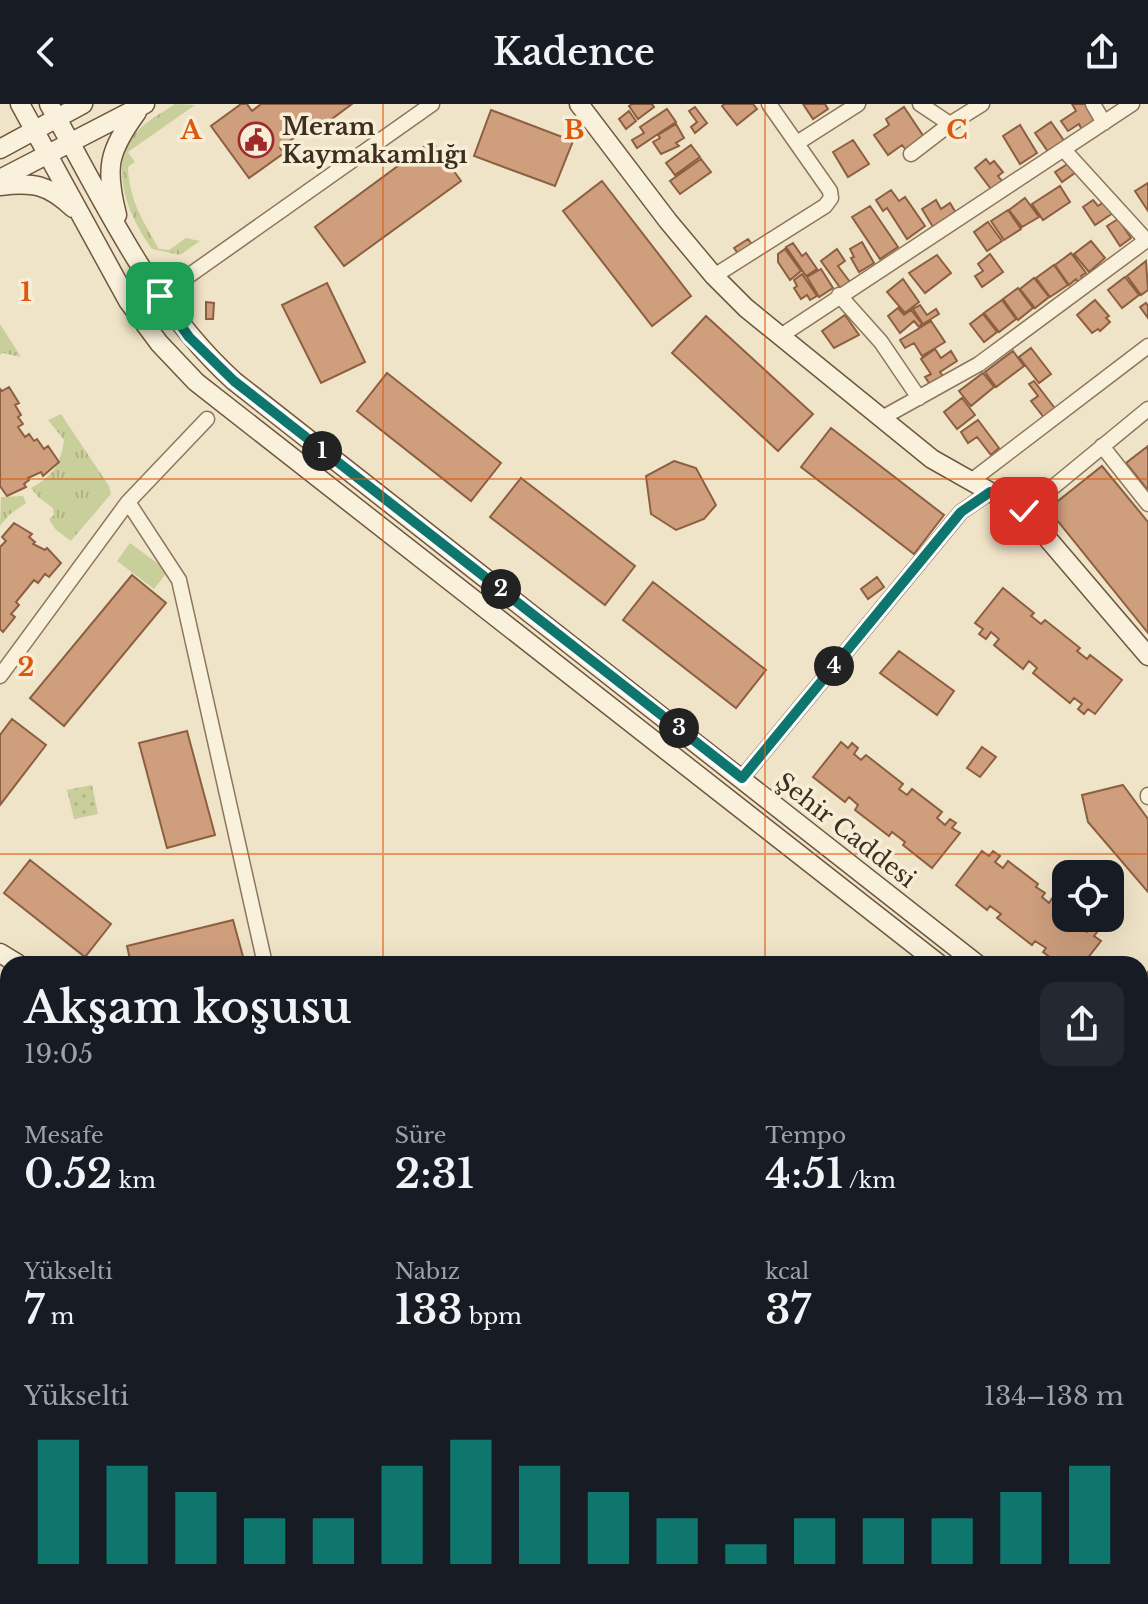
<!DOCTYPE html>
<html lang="tr">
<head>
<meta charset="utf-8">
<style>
  :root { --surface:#171b24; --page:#242831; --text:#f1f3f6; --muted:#9ea1a6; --accent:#0f766e }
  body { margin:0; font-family:"Libre Baskerville",serif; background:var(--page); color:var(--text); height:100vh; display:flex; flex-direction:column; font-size:30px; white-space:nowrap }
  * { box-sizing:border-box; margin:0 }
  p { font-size:26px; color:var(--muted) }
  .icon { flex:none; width:44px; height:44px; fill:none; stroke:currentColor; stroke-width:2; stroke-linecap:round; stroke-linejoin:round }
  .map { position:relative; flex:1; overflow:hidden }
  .side { position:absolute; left:0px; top:852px; width:1148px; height:648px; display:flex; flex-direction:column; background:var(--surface); border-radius:24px 24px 0 0; box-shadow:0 8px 32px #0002 }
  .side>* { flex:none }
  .buttons { position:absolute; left:1052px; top:756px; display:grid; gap:16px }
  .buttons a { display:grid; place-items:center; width:72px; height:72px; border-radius:16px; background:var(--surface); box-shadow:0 8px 32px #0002; font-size:40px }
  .pin { position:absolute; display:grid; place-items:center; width:68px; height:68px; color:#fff; margin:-34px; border-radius:16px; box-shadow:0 4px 12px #0006 }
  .km { position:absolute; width:40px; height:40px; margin:-20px; border-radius:50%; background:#222; color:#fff; font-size:22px; line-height:40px; text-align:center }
  .round { display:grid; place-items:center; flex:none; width:84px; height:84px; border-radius:16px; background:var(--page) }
  .headline { display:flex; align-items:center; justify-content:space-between; height:136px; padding:0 24px }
  h1 { font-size:44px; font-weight:600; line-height:60px }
  .figures { display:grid; grid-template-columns:repeat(3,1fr); gap:12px; height:136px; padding:8px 24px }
  .figures div { display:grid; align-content:center }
  .figures b { font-size:40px; font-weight:600 }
  .figures small { font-size:22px; font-weight:400 }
  .figures p { font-size:22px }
  .chart { height:224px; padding:16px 24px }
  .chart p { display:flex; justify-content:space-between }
  .chart svg { width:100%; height:144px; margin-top:8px; stroke:var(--accent); stroke-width:6 }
  header { display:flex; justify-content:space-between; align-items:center; height:104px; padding:0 24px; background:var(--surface); font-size:36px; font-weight:600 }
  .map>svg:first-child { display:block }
  .grass { fill:url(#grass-tufts) }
  .park { fill:url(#park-dots) }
  .pitch { fill:#c9cf9b }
  .building { fill:#cf9f7d; stroke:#8d5f41; stroke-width:2 }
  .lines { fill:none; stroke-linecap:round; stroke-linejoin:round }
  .lane-casing { stroke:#8d765c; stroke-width:10 }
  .street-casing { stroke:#8d765c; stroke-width:17 }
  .secondary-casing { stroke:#6f573f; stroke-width:21 }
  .lane { stroke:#faf1dc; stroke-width:7 }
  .street { stroke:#faf1dc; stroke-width:14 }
  .secondary { stroke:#faf1dc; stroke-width:18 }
  .route-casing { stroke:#fff; stroke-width:16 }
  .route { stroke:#0f766e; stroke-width:10 }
  .grid { fill:none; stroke:#df570d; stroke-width:2; stroke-opacity:0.55 }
  .labels { text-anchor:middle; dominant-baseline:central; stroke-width:7; stroke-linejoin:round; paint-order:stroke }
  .poi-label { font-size:24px; font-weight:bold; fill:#3d2e20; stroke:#f7eed8; text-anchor:start }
  .street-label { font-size:24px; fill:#3d2e20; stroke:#f7eed8 }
  .grid-label { font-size:26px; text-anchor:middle; font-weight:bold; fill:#df570d; stroke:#f7eed8; stroke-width:7; stroke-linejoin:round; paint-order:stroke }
</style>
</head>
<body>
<header><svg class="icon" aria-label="back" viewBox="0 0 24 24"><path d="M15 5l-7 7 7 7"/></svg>Kadence<svg class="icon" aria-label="share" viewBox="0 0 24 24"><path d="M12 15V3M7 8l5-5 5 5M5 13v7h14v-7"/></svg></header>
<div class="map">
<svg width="1148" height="1500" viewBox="0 0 1148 1500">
  <defs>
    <pattern id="grass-tufts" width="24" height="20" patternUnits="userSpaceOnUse" patternTransform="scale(2)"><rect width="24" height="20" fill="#c9cf9b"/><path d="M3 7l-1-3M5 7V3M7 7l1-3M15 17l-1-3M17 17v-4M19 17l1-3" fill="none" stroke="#aeb285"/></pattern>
    <pattern id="park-dots" width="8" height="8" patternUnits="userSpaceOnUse" patternTransform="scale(2)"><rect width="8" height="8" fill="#c9cf9b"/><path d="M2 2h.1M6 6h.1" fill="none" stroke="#aeb285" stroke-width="1.8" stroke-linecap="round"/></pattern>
  </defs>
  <rect width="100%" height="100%" fill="#f0e4c8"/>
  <!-- grass -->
  <path class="grass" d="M175 0 195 1 128 48 135 58 128 63C129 97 143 116 159 145L169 146 186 134 200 137 180 151 152 145C131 116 109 68 131 35 142 19 160 10 175 0Z
    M0 220 21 253 3 249 0 251Z
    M61 310 109 382 111 390 71 437 56 426 49 415 54 411 53 404 38 393 31 384C52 373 61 360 64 336L48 316Z
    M23 392 26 399 9 411 0 422 1 393Z
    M88 1492H130L120 1500H94Z"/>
  <!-- park -->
  <path class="park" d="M92 681 98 710 74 715 67 686Z"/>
  <!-- pitch -->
  <path class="pitch" d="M130 439 168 467 154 485 117 457Z
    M32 1492H85L75 1500H38Z"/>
  <!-- building -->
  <path class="building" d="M241 0H247L252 7 261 0H352L313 29 309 23 280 44 284 49 249 74 211 22Z
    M632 0H652L654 3 638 15 629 2Z
    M724 0H753L757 5 737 21 722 2Z
    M803 0H825L828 5 813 15Z
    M1072 0H1091L1100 14 1082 26 1079 20 1068 27 1061 17 1076 7Z
    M695 3 707 19 695 29 691 23 697 18 689 7Z
    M904 3 924 33 906 46 902 41 888 51 874 31 889 21 886 15Z
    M667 5 676 18 637 44 632 36 644 29 640 23Z
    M491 6 573 37 555 82 474 52Z
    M629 7 636 17 626 25 619 15Z
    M1051 18 1065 38 1049 49 1035 29Z
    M676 20 684 34 676 39 679 42 661 50 653 38 660 34 658 31Z
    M1020 21 1037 49 1020 60 1003 32Z
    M853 36 869 60 848 73 833 48Z
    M432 37 461 77 344 162 315 123Z
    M691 41 700 53 675 71 666 59Z
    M701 55 711 68 680 90 670 77Z
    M986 55 990 60 994 57 1003 68 998 72 1002 77 991 85 975 64Z
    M1072 57 1079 66 1062 78 1055 68Z
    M602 77 691 192 652 222 563 107Z
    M1148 79V107L1135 87Z
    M1060 82 1070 98 1043 116 1032 100Z
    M891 86 899 97 905 93 925 122 907 135 887 104 883 107 876 96Z
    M1025 94 1039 113 1022 123 1009 106Z
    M936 96 941 105 950 99 956 109 933 123 922 105Z
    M1093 96 1098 102 1105 97 1113 109 1095 121 1083 103Z
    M870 102 898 143 880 155 852 113Z
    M1008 106 1021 125 1004 136 991 117Z
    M1118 115 1131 134 1120 142 1107 122Z
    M988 118 1002 137 987 147 974 128Z
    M748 135 754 143 740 152 734 144Z
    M1091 137 1105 154 1089 168 1074 150Z
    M862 138 874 159 859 168 851 154 854 153 850 145Z
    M793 139 802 152 806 149 817 165 806 172 786 143Z
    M785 145 801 167 790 176 778 158V150Z
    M837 145 845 157 838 162 850 178 841 185 821 157Z
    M1071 149 1086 169 1081 172 1084 176 1079 180 1076 175 1069 181 1055 161Z
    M990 150 1003 168 982 183 975 172 983 167 978 160Z
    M937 151 951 169 925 189 909 169Z
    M1146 157 1148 186 1141 191 1127 172Z
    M1054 161 1068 181 1050 193 1036 174Z
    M821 165 833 184 819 193 807 173Z
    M802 170 817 192 810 196 807 191 801 195 794 184 797 182 794 176Z
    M1125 173 1139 191 1122 204 1108 186Z
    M1034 174 1049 193 1035 204 1020 185Z
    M903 175 919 198 905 209 887 188Z
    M327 179 365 258 321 279 282 201Z
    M1018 184 1033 204 1018 216 1003 195Z
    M1002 196 1016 215 999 228 984 209Z
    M1095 196 1109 212 1106 214 1110 218 1100 227 1098 225 1092 229 1077 211Z
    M206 198 214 199 213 215H206Z
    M1146 199 1148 202V214L1140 203Z
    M920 201 927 211 936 205 939 210 923 220 913 205Z
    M898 204 904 211 911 206 922 220 919 223 914 217 900 229 888 212Z
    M983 210 997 228 984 238 970 220Z
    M845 211 859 231 834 244 822 227Z
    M706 212 813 310 778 347 672 249Z
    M931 217 945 238 922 252 914 239 905 244 900 236Z
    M1031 244 1051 270 1039 279 1019 253Z
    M935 245 941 254 951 247 957 257 940 268 946 276 933 285 925 273 931 270 921 255Z
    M1013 247 1024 262 996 283 985 268Z
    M387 269 501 359 471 397 357 307Z
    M983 269 994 283 971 302 959 287Z
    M1034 277 1057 307 1046 316 1031 297 1038 292 1029 280Z
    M9 283 19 299 15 301 21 311 18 313 23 320 18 323 25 333 29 330 34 337 37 335 44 345 48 342 59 358 43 372 41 368 28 374 29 376 24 380 26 383 7 392 0 382V285L2 287Z
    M962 294 975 311 957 325 944 308Z
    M978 316 999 344 991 351 977 333 968 339 961 328Z
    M831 324 944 411 914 450 801 363Z
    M1148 342V386L1126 359Z
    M674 357 696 364 716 401 704 415 676 426 651 410 646 372Z
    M1102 362 1148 418V529L1048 405Z
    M521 374 635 462 605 501 490 413Z
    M14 419 32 430 29 433 35 438 33 440 45 446 47 444 61 459 49 473 45 470 38 479 34 476 16 498 19 501 11 510 15 513 3 528 0 525V443L6 437 2 433Z
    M132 471 166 499 64 622 30 594Z
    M877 473 884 483 868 495 861 485Z
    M653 478 766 566 736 604 623 516Z
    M1003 484 1034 509 1031 512 1041 520 1045 516 1080 544 1077 547 1087 555 1090 551 1122 576 1095 610 1088 605 1084 610 1078 605 1082 600 1074 594 1070 599 1033 569 1037 564 1029 557 1023 565 994 541 999 535 991 528 986 535 979 530 983 525 975 519Z
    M899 547 954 587 937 611 880 569Z
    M12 615 46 641 0 701V631Z
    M187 627 215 731 167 744 139 639Z
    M841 638 848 644 852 639 858 644 854 650 861 656 866 651 903 680 899 685 907 691 912 685 942 708 937 714 945 721 950 715 956 719 952 724 960 729 932 764 903 741 905 738 892 728 889 732 855 706 858 701 849 693 845 698 813 673Z
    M982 643 996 653 980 673 967 664Z
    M1123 681 1148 715V788L1088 718 1082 691Z
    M982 747 989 752 993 747 1000 752 995 758 1003 764 1008 757 1038 780 1036 783 1045 789 1042 793 1049 799 1053 793 1066 803V814H1081L1084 816 1079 822 1087 828 1092 823 1098 827 1094 832 1101 837 1083 860H1059L1043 848 1046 844 1035 837 1032 841 997 814 1001 810 990 802 987 806 956 781Z
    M30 756 111 820 85 853 4 789Z
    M233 816 245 860H131L127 842Z
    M1148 868V929L1140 922V869L1145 872Z
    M4 1055 8 1066V1090L0 1093V1057Z
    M8 1133V1186L0 1177V1137Z
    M1140 1142 1148 1155V1187L1140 1193Z
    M1140 1303 1148 1316V1333L1140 1338Z
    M0 1313H5L4 1320H7L4 1362 1 1361 0 1369Z
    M1148 1454V1500H1137L1132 1492H1140V1459Z
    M173 1492H214L211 1493 210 1500H176L173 1498Z
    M254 1492H292L288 1494V1500L253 1497Z
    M470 1492H543L546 1500H465L463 1495Z
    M657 1492H689L666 1500H660Z
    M791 1492H832L835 1500H794Z
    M887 1492H930L932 1494 924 1500H892Z
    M1101 1492H1128L1133 1500H1089Z"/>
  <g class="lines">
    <!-- lane casing -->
    <g class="lane-casing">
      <path id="lane" d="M0 1492 6 1500
        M647 1492 650 1500
        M780 1492 783 1500
        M169 1500V1492"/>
    </g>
    <!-- street casing -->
    <g class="street-casing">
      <path id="street" d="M920 0 950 20
        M1093 0 1104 19
        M797 39 858 0
        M1064 46 1146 136
        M911 50 950 20 982 0
        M714 172 825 102 831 94 830 87 769 0
        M839 191 881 238 919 294
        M160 192 432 0
        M779 233 1132 0
        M882 314 979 260 1148 135
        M1102 342 1148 400
        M971 377 1148 242
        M128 398 179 476 265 860
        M1024 407 1148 305
        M0 572 128 398 207 315
        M742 674 961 408 990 388
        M1148 691V693
        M1140 1248 1148 1260
        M614 1492 618 1500
        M223 1500 224 1492
        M954 1500 957 1492"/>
    </g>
    <!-- secondary casing -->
    <g class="secondary-casing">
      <path id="secondary" d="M20 0 128 197 159 239 196 278 939 860
        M49 0C103 96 151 202 234 277L977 860
        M579 0 668 117 714 172 746 204 932 355 1024 407 1148 552
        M0 45 83 0
        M0 75 145 0
        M0 82C33 78 48 80 73 104
        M117 111C105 63 108 48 137 8
        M0 849 18 860
        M1140 967 1148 972
        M0 992 8 989
        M1140 992 1148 994
        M1140 1024 1148 1036
        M1140 1067 1148 1080
        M424 1500 447 1492"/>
    </g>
    <!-- lane -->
    <use href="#lane" class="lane"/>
    <!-- street -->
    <use href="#street" class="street"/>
    <!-- secondary -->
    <use href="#secondary" class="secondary"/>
  </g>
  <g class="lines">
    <!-- route casing -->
    <g class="route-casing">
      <path id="route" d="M160 192 189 233 234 277 742 674 961 408 990 388 1024 407"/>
    </g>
    <!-- route -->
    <use href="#route" class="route"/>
  </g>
  <!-- grid -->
  <path class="grid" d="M383 0V860M765 0V860M0 375H1148M0 750H1148M0 1125H8M1140 1125H1148M383 1492V1500M765 1492V1500"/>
  <!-- icons -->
  <defs>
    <g id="civic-ring" transform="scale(1.8)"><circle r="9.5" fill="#f7eed8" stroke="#9e2a2b" stroke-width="1.5"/><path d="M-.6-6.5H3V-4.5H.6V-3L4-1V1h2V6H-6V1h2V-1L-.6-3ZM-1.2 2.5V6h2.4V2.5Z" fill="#9e2a2b"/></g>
  </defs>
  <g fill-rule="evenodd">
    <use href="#civic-ring" x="256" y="36"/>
  </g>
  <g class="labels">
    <!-- poi labels -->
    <g class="poi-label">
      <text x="282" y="22">Meram<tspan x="282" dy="28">Kaymakamlığı</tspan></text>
    </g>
    <!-- street labels -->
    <g class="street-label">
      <text transform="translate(846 726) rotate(38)">Şehir Caddesi</text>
    </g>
  </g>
  <g class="grid-label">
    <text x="191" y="35">A</text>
    <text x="574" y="35">B</text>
    <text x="957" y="35">C</text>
    <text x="26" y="197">1</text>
    <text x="26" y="572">2</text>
  </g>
</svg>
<div class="buttons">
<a><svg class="icon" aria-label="locate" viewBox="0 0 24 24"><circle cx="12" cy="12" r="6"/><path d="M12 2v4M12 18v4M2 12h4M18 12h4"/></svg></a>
</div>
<div class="pin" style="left:160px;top:192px;background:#1e9e55"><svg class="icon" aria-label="arrive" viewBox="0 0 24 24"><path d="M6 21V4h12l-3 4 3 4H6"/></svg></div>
<div class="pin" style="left:1024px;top:407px;background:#d93025"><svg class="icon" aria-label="check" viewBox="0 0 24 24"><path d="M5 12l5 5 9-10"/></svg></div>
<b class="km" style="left:322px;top:347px">1</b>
<b class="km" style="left:501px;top:485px">2</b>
<b class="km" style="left:679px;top:624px">3</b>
<b class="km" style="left:834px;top:562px">4</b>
<section class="side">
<div class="headline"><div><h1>Akşam koşusu</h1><p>19:05</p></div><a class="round"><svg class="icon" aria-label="share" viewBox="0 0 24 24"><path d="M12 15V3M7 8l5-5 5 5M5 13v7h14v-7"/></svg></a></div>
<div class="figures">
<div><p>Mesafe</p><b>0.52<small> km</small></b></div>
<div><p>Süre</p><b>2:31</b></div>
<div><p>Tempo</p><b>4:51<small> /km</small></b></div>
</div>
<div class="figures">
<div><p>Yükselti</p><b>7<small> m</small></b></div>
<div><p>Nabız</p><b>133<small> bpm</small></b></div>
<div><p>kcal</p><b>37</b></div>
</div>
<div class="chart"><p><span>Yükselti</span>134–138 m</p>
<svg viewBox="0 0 160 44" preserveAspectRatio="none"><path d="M5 44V6M15 44V14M25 44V22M35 44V30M45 44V30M55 44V14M65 44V6M75 44V14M85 44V22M95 44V30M105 44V38M115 44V30M125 44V30M135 44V30M145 44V22M155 44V14"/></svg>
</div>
</section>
</div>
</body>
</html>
